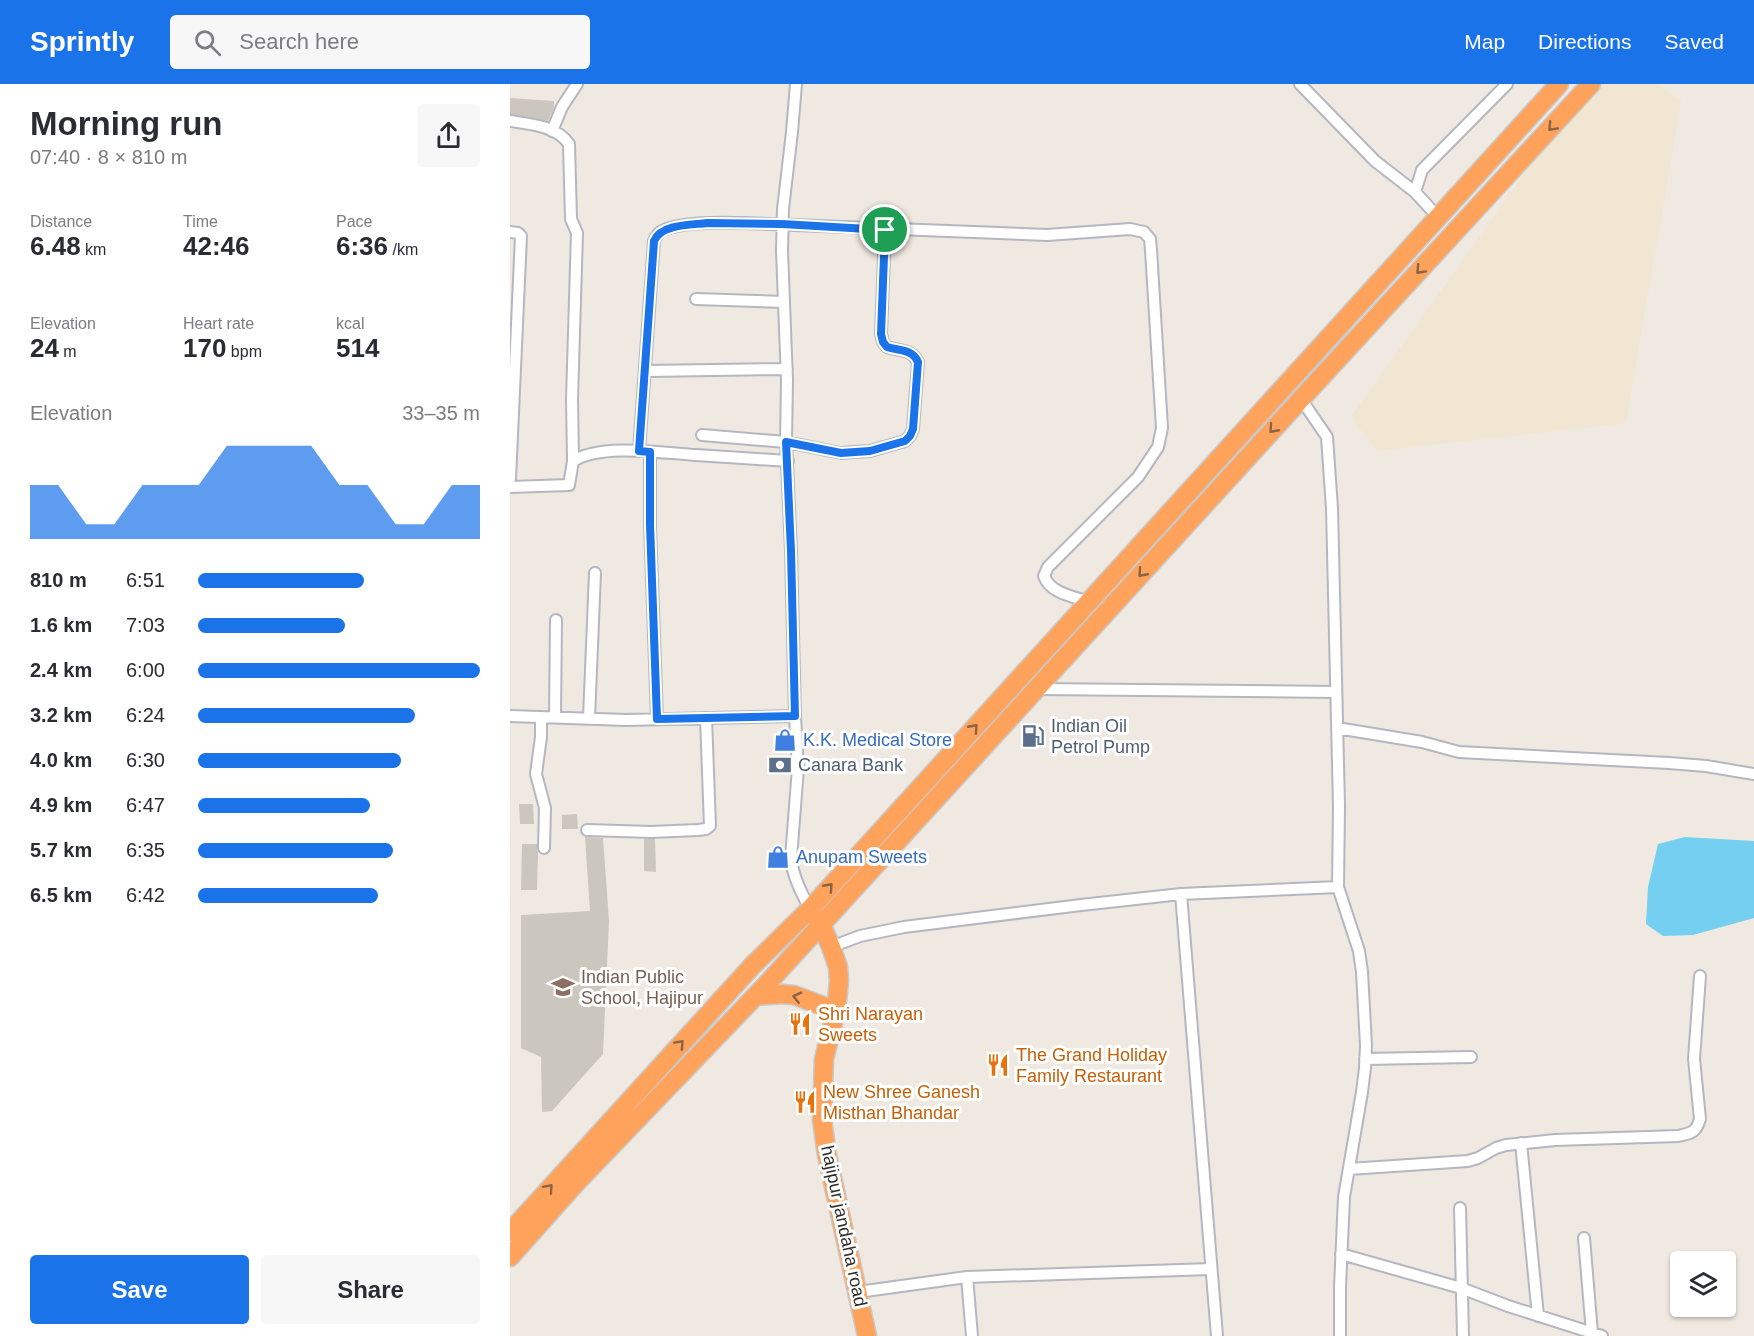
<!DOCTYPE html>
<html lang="en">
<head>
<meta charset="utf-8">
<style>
  :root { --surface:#fff; --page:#f7f7f7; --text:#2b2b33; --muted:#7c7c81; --accent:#1a73e8 }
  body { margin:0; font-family:Arial,sans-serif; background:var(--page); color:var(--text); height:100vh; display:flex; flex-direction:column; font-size:22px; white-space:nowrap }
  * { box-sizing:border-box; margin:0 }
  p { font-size:20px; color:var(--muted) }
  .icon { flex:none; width:33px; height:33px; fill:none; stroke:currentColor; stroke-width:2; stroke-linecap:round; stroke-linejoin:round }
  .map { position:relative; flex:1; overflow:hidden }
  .side { display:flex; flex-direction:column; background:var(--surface); width:510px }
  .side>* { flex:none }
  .fabs { position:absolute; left:1160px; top:1167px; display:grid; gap:12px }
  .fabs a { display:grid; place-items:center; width:66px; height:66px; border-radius:6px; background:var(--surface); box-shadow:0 2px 4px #0004; font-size:30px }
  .pin { position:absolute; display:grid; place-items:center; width:51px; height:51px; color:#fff; margin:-26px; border:3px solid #fff; border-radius:50%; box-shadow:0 2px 6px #0007 }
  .round { display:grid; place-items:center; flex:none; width:63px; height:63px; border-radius:6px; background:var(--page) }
  .headline { display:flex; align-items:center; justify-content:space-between; height:102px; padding:0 30px }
  h1 { font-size:33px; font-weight:700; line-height:45px }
  .stats { display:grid; grid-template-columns:repeat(3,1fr); gap:9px; height:102px; padding:6px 30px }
  .stats div { display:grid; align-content:center }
  .stats b { font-size:26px; font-weight:700 }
  .stats small { font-size:16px; font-weight:400 }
  .stats p { font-size:16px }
  .chart { height:168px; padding:12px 30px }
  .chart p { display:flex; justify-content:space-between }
  .chart svg { width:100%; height:108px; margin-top:6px; fill:var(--accent); opacity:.7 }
  .button { display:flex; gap:12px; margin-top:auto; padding:12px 30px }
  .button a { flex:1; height:69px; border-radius:6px; background:var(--accent); color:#fff; font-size:24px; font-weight:700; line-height:69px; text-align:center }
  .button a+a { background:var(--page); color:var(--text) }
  ul { padding:0 30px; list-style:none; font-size:20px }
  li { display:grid; grid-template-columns:96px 72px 1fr; align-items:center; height:45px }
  li i { height:15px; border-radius:8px; background:var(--accent) }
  header { display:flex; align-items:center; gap:36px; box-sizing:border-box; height:84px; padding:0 30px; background:var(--accent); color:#fff }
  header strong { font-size:28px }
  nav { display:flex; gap:33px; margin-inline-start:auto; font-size:21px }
  .search { width:420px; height:54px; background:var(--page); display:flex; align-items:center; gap:15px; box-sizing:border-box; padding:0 21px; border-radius:6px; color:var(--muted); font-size:22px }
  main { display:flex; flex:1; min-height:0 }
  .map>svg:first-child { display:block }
  .education { fill:#f0e6d1 }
  .water { fill:#75cff0 }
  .building { fill:#cbc7bf }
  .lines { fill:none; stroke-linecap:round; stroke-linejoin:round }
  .street-casing { stroke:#b4b7c1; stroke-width:14 }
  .highway-casing { stroke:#c9c9c9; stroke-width:21 }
  .street { stroke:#fff; stroke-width:10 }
  .highway { stroke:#ffa35c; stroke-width:18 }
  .oneway { stroke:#8c6343 }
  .route-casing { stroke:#fff; stroke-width:12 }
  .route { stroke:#1a73e8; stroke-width:8 }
  .labels { text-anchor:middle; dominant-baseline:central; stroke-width:6; stroke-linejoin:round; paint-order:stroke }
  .service-label { font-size:18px; fill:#4e5e75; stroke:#fff; text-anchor:start }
  .shop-label { font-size:18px; fill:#366cbe; stroke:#fff; text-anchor:start }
  .education-label { font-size:18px; fill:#785e54; stroke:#fff; text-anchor:start }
  .food-label { font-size:18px; fill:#c56008; stroke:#fff; text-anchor:start }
  .street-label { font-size:18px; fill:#2e2e2e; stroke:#fff }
</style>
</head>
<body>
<header>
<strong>Sprintly</strong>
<div class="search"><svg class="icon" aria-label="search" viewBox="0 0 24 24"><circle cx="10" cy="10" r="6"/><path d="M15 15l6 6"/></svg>Search here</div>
<nav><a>Map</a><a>Directions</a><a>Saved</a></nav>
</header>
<main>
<section class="side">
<div class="headline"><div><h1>Morning run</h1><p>07:40 · 8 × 810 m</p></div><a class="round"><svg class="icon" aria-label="share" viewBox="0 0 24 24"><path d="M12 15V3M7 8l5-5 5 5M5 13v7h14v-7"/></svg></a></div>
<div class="stats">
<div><p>Distance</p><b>6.48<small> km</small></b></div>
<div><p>Time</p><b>42:46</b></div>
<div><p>Pace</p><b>6:36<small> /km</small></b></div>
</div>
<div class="stats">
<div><p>Elevation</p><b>24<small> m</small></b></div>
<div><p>Heart rate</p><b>170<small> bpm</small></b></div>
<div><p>kcal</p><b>514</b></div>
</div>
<div class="chart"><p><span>Elevation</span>33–35 m</p>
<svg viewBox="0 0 160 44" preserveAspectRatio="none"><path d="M0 44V22L10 22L20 38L30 38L40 22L50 22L60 22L70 6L80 6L90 6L100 6L110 22L120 22L130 38L140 38L150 22L160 22V44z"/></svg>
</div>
<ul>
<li><b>810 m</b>6:51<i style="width:59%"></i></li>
<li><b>1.6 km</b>7:03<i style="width:52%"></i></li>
<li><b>2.4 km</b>6:00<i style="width:100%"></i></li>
<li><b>3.2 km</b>6:24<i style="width:77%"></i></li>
<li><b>4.0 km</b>6:30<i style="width:72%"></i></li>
<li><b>4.9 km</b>6:47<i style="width:61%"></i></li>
<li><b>5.7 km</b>6:35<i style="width:69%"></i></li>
<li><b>6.5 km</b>6:42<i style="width:64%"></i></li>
</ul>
<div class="button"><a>Save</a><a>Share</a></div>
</section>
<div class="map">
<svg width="1244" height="1252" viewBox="0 0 1244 1252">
  <rect width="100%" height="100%" fill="#efe9e1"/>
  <!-- education -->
  <path class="education" d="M1078 0H1148L1171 17 1116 339 867 367 841 333Z"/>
  <!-- water -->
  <path class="water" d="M1175 753 1244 757V834L1183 851 1153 852 1136 840 1138 803 1148 760Z"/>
  <!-- building -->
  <path class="building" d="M0 14 44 17V23L38 37 0 30Z
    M9 720H23L24 740H10Z
    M67 730 68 745H52V731Z
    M75 753 93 754 99 837 93 970 42 1027 32 1028 31 973 11 964V831L80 827Z
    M134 755H145L146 788 134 787Z
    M12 760H27L28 769 27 806H11Z"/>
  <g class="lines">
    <!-- street casing -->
    <g class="street-casing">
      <path id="street" d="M286 0 282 48 273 125 272 167 277 296 276 358 281 467 285 632 288 684 281 774C283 793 291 808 300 825
        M790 0 865 77 905 108
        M0 37C20 40 47 42 59 60L61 135 67 149 62 315 63 377
        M42 47 52 23 67 0
        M928 133 905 108 912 86 997 0
        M0 148 8 149 11 152 0 395
        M186 215 274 218
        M136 287 277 285
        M791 315 817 353 822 424 829 722 828 803 849 867 852 888 856 961 855 984 852 1008 834 1113 830 1203V1252
        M192 351 276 358 331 369 344 368 360 367 395 357 400 352 403 345 408 278C402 265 390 267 377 263L373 258 371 250 375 146
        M129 367 144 157C146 152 148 149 152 147 171 137 212 139 233 139L537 151 620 145 634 148 640 155 641 166 652 344 648 363 628 393 538 483 534 492C540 509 562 512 579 518
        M140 368V441L147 635
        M0 403 59 401 63 377C92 359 153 369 186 371 217 373 247 375 278 377
        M527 605 826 608
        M0 632 116 636 285 632
        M31 633V653L26 690 35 724 34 764
        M45 633 46 536
        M79 634 85 489
        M827 644 912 658 949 668 1159 679 1196 682 1244 690
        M77 746 141 748 188 746 196 745 200 742 196 634
        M671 810 707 1252
        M321 863 350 852 394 843 571 821 671 810 828 803
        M855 975 961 973
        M1011 1059 1028 1232
        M839 1085 958 1077 968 1074 986 1064 996 1061 1045 1056 1168 1052C1181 1049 1186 1049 1190 1035L1184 975 1190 892
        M950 1124 953 1252
        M1074 1154 1082 1249
        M831 1170 951 1204 998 1222 1092 1252
        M457 1193 462 1252
        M348 1208 457 1193 701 1185"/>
    </g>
    <!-- highway casing -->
    <g class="highway-casing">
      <path id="highway" d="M306 833 311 840 321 863 328 883 329 897 326 927 314 975 312 1036 317 1071 357 1252
        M245 912 272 910 284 911 326 927
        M0 1148 243 881 300 825 1049 0
        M0 1173 64 1101 256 901 791 315 1081 0"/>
    </g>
    <!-- street -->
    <use href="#street" class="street"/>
    <!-- highway -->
    <use href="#highway" class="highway"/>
  </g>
  <!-- one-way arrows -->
  <defs><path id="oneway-chevron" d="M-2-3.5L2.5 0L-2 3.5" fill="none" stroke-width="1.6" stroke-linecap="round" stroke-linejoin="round" transform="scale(1.5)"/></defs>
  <g class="oneway">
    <use href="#oneway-chevron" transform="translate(1042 43) rotate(133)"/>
    <use href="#oneway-chevron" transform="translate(910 186) rotate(133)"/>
    <use href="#oneway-chevron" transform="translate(763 345) rotate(132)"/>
    <use href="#oneway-chevron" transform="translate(632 489) rotate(132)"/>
    <use href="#oneway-chevron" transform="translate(464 644) rotate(-48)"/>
    <use href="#oneway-chevron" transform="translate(319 803) rotate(-48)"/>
    <use href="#oneway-chevron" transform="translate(287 913) rotate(-167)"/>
    <use href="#oneway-chevron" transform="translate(170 960) rotate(-47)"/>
    <use href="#oneway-chevron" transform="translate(39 1104) rotate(-49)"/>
  </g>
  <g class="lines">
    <!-- route casing -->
    <g class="route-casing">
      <path id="route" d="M197 139 272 140 375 146 371 250 373 258 377 263C390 267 402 265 408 278L403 345 400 352 395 357 360 367 331 369 276 358 281 467 285 632 147 635 140 441V368L129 367 144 157C151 140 181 141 197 139Z"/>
    </g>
    <!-- route -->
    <use href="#route" class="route"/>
  </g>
  <!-- icons -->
  <defs>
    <g id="fuel-bare" transform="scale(1.8)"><path d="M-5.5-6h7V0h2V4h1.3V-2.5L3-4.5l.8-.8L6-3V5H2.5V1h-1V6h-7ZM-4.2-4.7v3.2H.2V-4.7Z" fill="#5c6f8a" stroke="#fff" stroke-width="2.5" paint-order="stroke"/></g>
    <g id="shop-bare" transform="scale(1.8)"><path d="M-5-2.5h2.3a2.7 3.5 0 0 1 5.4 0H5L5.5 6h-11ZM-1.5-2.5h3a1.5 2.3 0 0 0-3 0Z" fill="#3f7fe0" stroke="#fff" stroke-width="2.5" paint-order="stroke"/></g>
    <g id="bank-bare" transform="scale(1.8)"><path d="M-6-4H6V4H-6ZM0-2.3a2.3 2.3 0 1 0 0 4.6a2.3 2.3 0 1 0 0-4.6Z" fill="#5c6f8a" stroke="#fff" stroke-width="2.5" paint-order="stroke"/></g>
    <g id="school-bare" transform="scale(1.8)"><path d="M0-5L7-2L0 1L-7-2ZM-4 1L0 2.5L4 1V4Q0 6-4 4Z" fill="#8d6e63" stroke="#fff" stroke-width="2.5" paint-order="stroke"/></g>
    <g id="restaurant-bare" transform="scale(1.8)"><path d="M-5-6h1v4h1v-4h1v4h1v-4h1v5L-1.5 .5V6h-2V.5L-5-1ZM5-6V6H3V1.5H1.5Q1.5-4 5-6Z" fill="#e8710a" stroke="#fff" stroke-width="2.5" paint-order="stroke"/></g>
  </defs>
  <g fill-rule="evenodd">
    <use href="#fuel-bare" x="523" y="652"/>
    <use href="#shop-bare" x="275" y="656"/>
    <use href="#bank-bare" x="270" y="681"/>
    <use href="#shop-bare" x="268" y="773"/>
    <use href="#school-bare" x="53" y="903"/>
    <use href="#restaurant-bare" x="290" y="940"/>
    <use href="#restaurant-bare" x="488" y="981"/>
    <use href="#restaurant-bare" x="295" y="1018"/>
  </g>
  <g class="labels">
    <!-- service labels -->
    <g class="service-label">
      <text x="541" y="642">Indian Oil<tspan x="541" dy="21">Petrol Pump</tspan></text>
      <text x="288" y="681">Canara Bank</text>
    </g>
    <!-- shop labels -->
    <g class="shop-label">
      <text x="293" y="656">K.K. Medical Store</text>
      <text x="286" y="773">Anupam Sweets</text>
    </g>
    <!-- education labels -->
    <g class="education-label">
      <text x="71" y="893">Indian Public<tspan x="71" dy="21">School, Hajipur</tspan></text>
    </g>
    <!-- food labels -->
    <g class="food-label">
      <text x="308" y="930">Shri Narayan<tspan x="308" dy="21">Sweets</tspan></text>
      <text x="506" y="971">The Grand Holiday<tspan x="506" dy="21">Family Restaurant</tspan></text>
      <text x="313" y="1008">New Shree Ganesh<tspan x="313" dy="21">Misthan Bhandar</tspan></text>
    </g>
    <!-- street labels -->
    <g class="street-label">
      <text transform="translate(334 1142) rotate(78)">hajipur jandaha road</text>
    </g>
  </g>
</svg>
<div class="fabs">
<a><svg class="icon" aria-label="layers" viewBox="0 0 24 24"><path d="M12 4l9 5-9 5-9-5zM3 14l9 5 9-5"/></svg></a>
</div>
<div class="pin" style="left:375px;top:146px;background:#1e9e55"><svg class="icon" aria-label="arrive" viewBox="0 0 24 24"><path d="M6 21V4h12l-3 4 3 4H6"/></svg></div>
</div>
</main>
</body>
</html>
